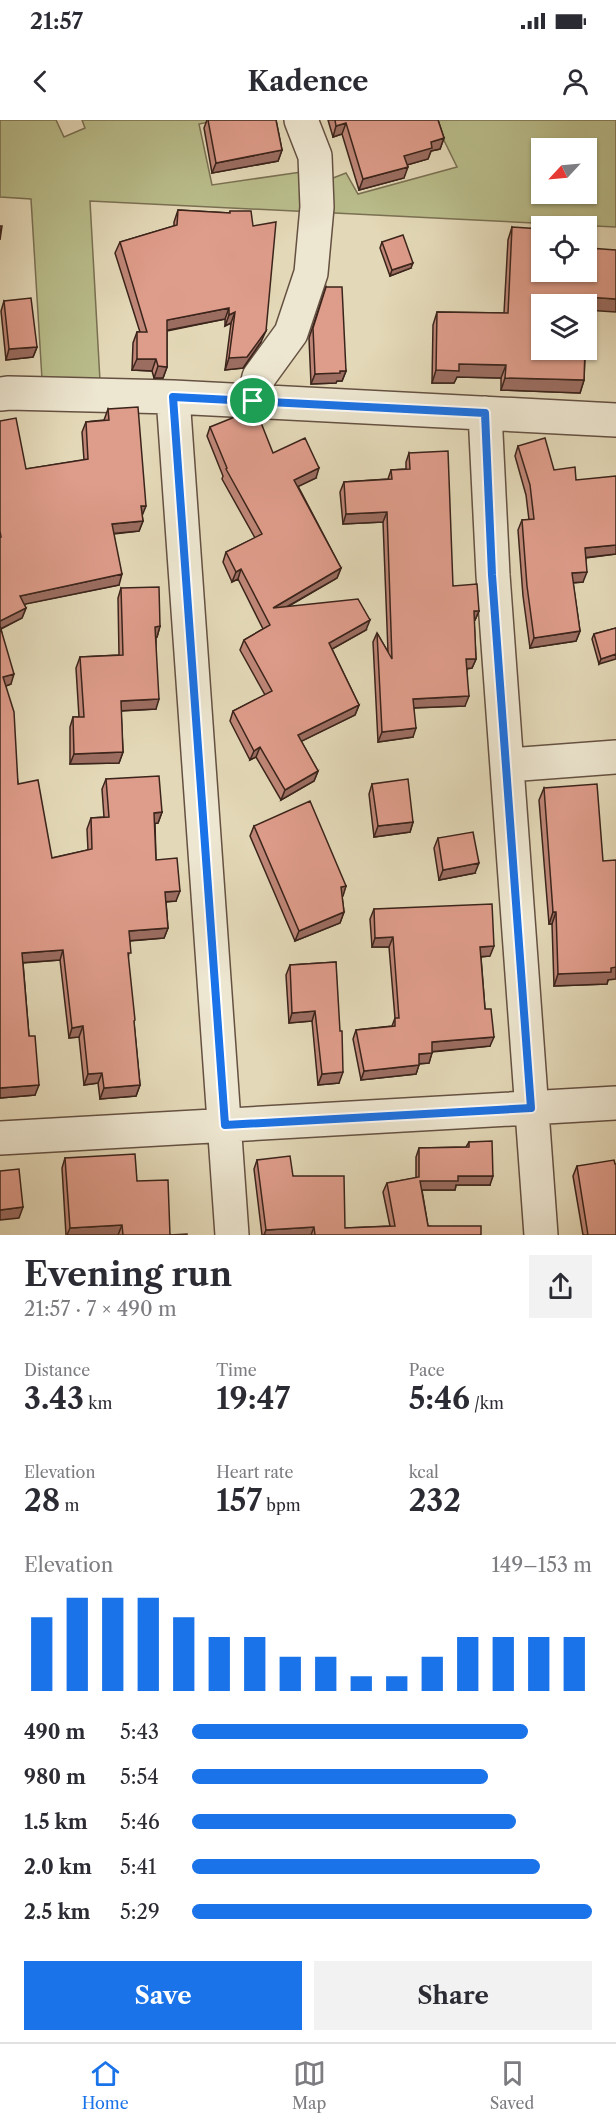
<!DOCTYPE html>
<html lang="en">
<head>
<meta charset="utf-8">
<style>
  :root { --surface:#fff; --page:#f2f2f3; --text:#2b2b33; --muted:#7c7c81; --line:#e1e1e2; --accent:#1a73e8 }
  body { margin:0; font-family:"Libre Caslon Text",serif; background:var(--page); color:var(--text); height:100vh; display:flex; flex-direction:column; font-size:22px; white-space:nowrap }
  * { box-sizing:border-box; margin:0 }
  p { font-size:20px; color:var(--muted) }
  .icon { flex:none; width:33px; height:33px; fill:none; stroke:currentColor; stroke-width:2; stroke-linecap:round; stroke-linejoin:round }
  .map { position:relative; height:1115px; overflow:hidden }
  .details { display:flex; flex-direction:column; background:var(--surface); flex:1 }
  .details>* { flex:none }
  .needle { width:39px; rotate:244deg }
  .tools { position:absolute; left:531px; top:18px; display:grid; gap:12px }
  .tools a { display:grid; place-items:center; width:66px; height:66px; border-radius:0px; background:var(--surface); box-shadow:0 2px 4px #0004; font-size:30px }
  .pin { position:absolute; display:grid; place-items:center; width:51px; height:51px; color:#fff; margin:-26px; border:3px solid #fff; border-radius:50%; box-shadow:0 2px 6px #0007 }
  .round { display:grid; place-items:center; flex:none; width:63px; height:63px; border-radius:0px; background:var(--page) }
  .summary { display:flex; align-items:center; justify-content:space-between; height:102px; padding:0 24px }
  h1 { font-size:33px; font-weight:700; line-height:45px }
  .metrics { display:grid; grid-template-columns:repeat(3,1fr); gap:9px; height:102px; padding:6px 24px }
  .metrics div { display:grid; align-content:center }
  .metrics b { font-size:30px; font-weight:700 }
  .metrics small { font-size:16px; font-weight:400 }
  .metrics p { font-size:16px }
  .chart { height:168px; padding:12px 24px }
  .chart p { display:flex; justify-content:space-between }
  .chart svg { width:100%; height:108px; margin-top:6px; stroke:var(--accent); stroke-width:6 }
  .action { display:flex; gap:12px; margin-top:auto; padding:12px 24px }
  .action a { flex:1; height:69px; border-radius:0px; background:var(--accent); color:#fff; font-size:24px; font-weight:700; line-height:69px; text-align:center }
  .action a+a { background:var(--page); color:var(--text) }
  ul { padding:0 24px; list-style:none; font-size:20px }
  li { display:grid; grid-template-columns:96px 72px 1fr; align-items:center; height:45px }
  li i { height:15px; border-radius:8px; background:var(--accent) }
  .status { display:flex; justify-content:space-between; align-items:center; height:42px; padding:0 30px; background:var(--surface); direction:ltr }
  .status svg { height:16px; fill:currentColor }
  header { display:flex; justify-content:space-between; align-items:center; height:78px; padding:0 24px; background:var(--surface); font-size:27px; font-weight:700 }
  .dock { display:flex; justify-content:space-around; align-items:center; height:84px; border-top:2px solid var(--line); background:var(--surface); font-size:16px; color:var(--muted) }
  .dock a { display:grid; justify-items:center; gap:3px }
  .dock .active { color:var(--accent) }
  .map>svg:first-child { display:block }
  .green { fill:#b9bd8b; stroke:#7a7053; stroke-width:1.5; fill-rule:evenodd }
  .lines { fill:none; stroke-linecap:round; stroke-linejoin:round }
  .minor-casing { stroke:#655142; stroke-width:36 }
  .minor { stroke:#ede6d0; stroke-width:33 }
  .wall { fill:#bf8677; stroke:#3b241b; stroke-width:1.5 }
  .shaded-wall { fill:#9b6d61; stroke:#3b241b; stroke-width:1.5 }
  .building { fill:#de9c8a; stroke:#3b241b; stroke-width:1.5 }
  .route-casing { stroke:#fff; stroke-width:12 }
  .route { stroke:#1a73e8; stroke-width:8 }
</style>
</head>
<body>
<div class="status"><b>21:57</b><svg viewBox="0 0 49 12"><path d="M0 12V9h3v3zM5 12V6h3v6zM10 12V3h3v9zM15 12V0h3v12zM26 1h20v11H26zM47 4h2v5h-2z"/></svg></div>
<header><svg class="icon" aria-label="back" viewBox="0 0 24 24"><path d="M15 5l-7 7 7 7"/></svg>Kadence<svg class="icon" aria-label="person" viewBox="0 0 24 24"><circle cx="12" cy="8" r="4"/><path d="M4 21q1-7 8-7t8 7"/></svg></header>
<div class="map">
<svg width="616" height="1115" viewBox="0 0 616 1115">
  <rect width="100%" height="100%" fill="#e3d8b7"/>
  <filter id="stains"><feTurbulence type="fractalNoise" baseFrequency=".00333" numOctaves="4"/><feColorMatrix values="0 0 0 0 .2 0 0 0 0 .09 0 0 0 0 .02 0 0 0 .5 -.17"/></filter>
  <radialGradient id="worn" r=".72"><stop offset=".6" stop-color="#630" stop-opacity="0"/><stop offset="1" stop-color="#630" stop-opacity=".3"/></radialGradient>
  <!-- green -->
  <path class="green" d="M0 0H56L64 17 85 8 82 0H218L199 4 212 65 308 51 315 65 346 53 358 74 457 47 434 0H616V107L90 81 100 261 42 259 31 79 0 77ZM542 28H586V74H542Z"/>
  <g class="lines">
    <!-- minor casing -->
    <g class="minor-casing">
      <path id="minor" d="M0 274 9 273 173 277 616 300
        M173 277 232 1115
        M253 281 259 257 291 213 311 153 317 87 315 36 301 0
        M485 293 493 455 541 1115
        M508 645 616 637
        M0 1018 616 983"/>
    </g>
    <!-- minor -->
    <use href="#minor" class="minor"/>
  </g>
  <!-- wall -->
  <path class="wall" d="M207 0H276L282 30 278 41 212 53 204 8Z
    M328 0H438L444 18 440 29 431 31 428 39 407 45 404 58 359 70 342 14 333 17Z
    M178 90 230 93V91L261 222 243 248 225 250 231 203 225 206V199L167 211V247L163 258H154L152 251 132 250 133 223 137 212H140L115 133 120 122 174 106V102Z
    M512 107 587 190 584 260 580 273 501 270V258L457 257 454 263H432L433 205 437 192 504 193 508 120Z
    M382 122 411 148 390 156 380 128Z
    M326 167 346 251 342 261H337L336 263 311 264 309 218Z
    M4 181 37 227 33 237 6 240 1 191Z
    M108 289 142 395 143 401 139 411 114 414 119 465 24 484 26 488 22 498 1 509 11 564 6 566 18 664 52 738 88 730 87 709 91 698 104 697 102 669 106 659 162 692 158 703H155L156 740 176 781 166 782 168 808 164 818 130 821 128 841 140 965 136 976 100 979 98 963 84 965 79 917 69 918 60 840 23 843 29 916 35 975 0 978V301L26 349 84 340 82 312 86 302 104 300Z
    M210 307 273 333 316 358 298 366 341 448 337 458 289 486 366 510 332 529 359 585 355 595 301 621 318 651 314 661 281 680 256 637 250 640 230 601 233 591 265 575 240 530 244 520 263 509 238 459 232 462 223 442 226 432 255 418 222 359 223 356 207 316Z
    M518 326 554 350 576 360 616 434 586 438 583 462 573 463 580 511 576 521 530 528 523 476 518 410 522 400H529L526 375 515 336Z
    M409 333 453 466 479 491 475 500H474L476 539 472 548 467 549 465 586 414 588 413 617 378 622 373 522 377 513 388 532 383 402 343 404 340 372 344 362 388 359 391 350 406 349V342Z
    M121 468 160 506 157 517H156V589L121 591 123 632 119 643 70 644V607L73 597H79L76 548 80 537 119 535 118 478Z
    M616 508 599 544 592 519 594 514Z
    M372 664 413 702 410 712 374 717 369 674Z
    M544 668 608 860 607 864 554 866 552 804H549L539 680Z
    M254 706 346 766 342 776 344 792 340 803 295 821 250 716Z
    M438 718 475 753 439 760 434 728Z
    M374 789 490 836 481 837 485 889 490 926 432 932 429 943 419 944 416 954 361 960 353 919 356 910 392 906 395 898 389 827H372L370 799Z
    M336 842 339 963 318 965 312 901 289 903 286 855 290 845Z
    M469 1022 490 1065H456L455 1070H422L428 1106 481 1115H262L254 1049 257 1040 293 1056 345 1108 390 1106 383 1072 387 1063 416 1058V1037L419 1028 466 1027Z
    M65 1038 137 1061 170 1115H187H66L62 1048Z
    M615 1044 616 1115H583L573 1056 577 1046Z"/>
  <!-- shaded-wall -->
  <path class="shaded-wall" d="M346 3 342 14 333 17 336 6Z
    M444 18 440 29 431 31 428 39 400 47 404 36 431 22Z
    M282 30 278 41 212 53 216 43Z
    M408 47 404 58 359 70 363 59Z
    M413 143 411 148 390 156 392 150Z
    M587 177 616 179V192L586 190Z
    M229 188 225 199 163 211 167 200Z
    M235 192 231 203 225 206 229 195Z
    M266 211 261 222 243 248 225 250 229 238Z
    M37 227 33 237 6 240 9 229Z
    M137 239H156L152 251 132 250Z
    M459 244 506 245 501 258 457 257 454 263H432L436 250Z
    M158 246 167 247 163 258H154Z
    M340 251H346L342 261H337L336 263 311 264 315 254Z
    M505 258 584 260 580 273 501 270Z
    M319 348 316 358 291 370 294 360Z
    M141 386H146L142 396Z
    M387 392 383 402 343 404 346 394Z
    M143 401 139 411 108 414 112 404Z
    M616 425V434L581 438 585 428Z
    M341 448 337 458 269 497 273 488Z
    M241 449 238 459 232 462 236 452Z
    M587 452 583 462 568 463 572 453Z
    M122 454 119 465 16 486 20 476Z
    M26 488 22 498 0 509V501Z
    M474 491H479L475 500 470 501Z
    M370 500 366 510 325 533 329 523Z
    M160 506 157 517H151L155 507Z
    M580 511 576 521 530 528 534 518Z
    M616 534V539L599 544 601 539Z
    M466 539H476L472 548 463 549Z
    M14 554 11 564 0 568 3 557Z
    M469 576 465 586 409 588 413 579Z
    M159 579 156 589 117 591 121 581Z
    M359 585 355 595 294 625 298 615Z
    M416 608 413 617 378 622 382 612Z
    M260 627 256 637 250 640 254 631Z
    M123 632 119 643 70 644 74 634Z
    M318 651 314 661 281 680 285 670Z
    M162 692 158 703 150 704 154 693Z
    M413 702 410 712 374 717 378 706Z
    M479 743 475 753 439 760 443 750Z
    M346 766 343 776 337 777 341 767Z
    M180 771 176 781 161 782 165 772Z
    M344 792 340 803 295 821 299 811Z
    M553 792H556L552 804H549Z
    M168 808 164 818 126 821 129 811Z
    M393 817 389 827H372L375 818Z
    M494 826 490 836 477 837 480 827Z
    M63 830 60 840 18 843 22 833Z
    M616 847V859L608 860 607 864 554 866 558 854Z
    M315 891 312 901 289 903 292 893Z
    M83 906 79 917 69 918 72 908Z
    M494 917 490 926 428 932 432 922Z
    M432 933 429 943 416 944 419 934Z
    M419 945 416 954 361 960 364 951Z
    M343 952 339 963 318 965 322 954Z
    M102 953 98 963 84 965 88 954Z
    M39 965 35 975 0 978V968Z
    M140 965 136 976 100 979 104 968Z
    M458 1056H493L490 1065H456L455 1070H417L420 1061Z
    M23 1087 19 1098 0 1100V1090Z
    M122 1105 118 1115H67L70 1108Z
    M314 1107 311 1115H264L266 1110Z"/>
  <!-- building -->
  <path class="building" d="M208 0H276L282 30 216 43Z
    M335 0H438L444 18 431 22 432 28 404 36 408 47 363 59 346 3 336 6Z
    M178 90 230 93V91H251L253 106 276 102 266 211 247 237 229 238 235 192 229 195V188L167 200V247L158 246 156 239H137V212H147L120 122 177 105Z
    M0 106H2L0 120Z
    M512 107 542 109V152H586V107H590L589 128 616 130V179L587 177 586 199V184H542V230H585L584 260 505 258 506 245 459 244V251L436 250 437 192 508 193Z
    M403 115 413 143 392 150 382 122Z
    M326 167H342L346 251H340V253L315 254 313 208Z
    M31 178 37 227 9 229 4 181Z
    M138 287 146 386H141L143 401 112 404 122 454 20 476 26 488 0 501V417H1L0 411V301L16 298 26 349 88 339 86 302 109 300 108 289Z
    M252 290H256L273 333 305 318 319 348 294 360 341 448 273 488 358 479 370 500 329 523 359 585 298 615 318 651 285 670 260 627 254 631 233 591 272 571 244 520 270 505 241 449 236 452 226 432 262 414 226 349 227 348 210 307Z
    M545 318 554 350 575 347 576 360 616 356V425L585 428 587 452 572 453 580 511 534 518 527 466 522 400 534 399 530 365 518 326Z
    M448 331 453 466 477 464 479 491H474L476 539H466L469 576 413 579 416 608 382 612 377 513 392 539 387 392 346 394 344 362 392 359 391 350 410 349 409 333Z
    M159 467 160 506 155 507 159 579 121 581 123 632 74 634 73 597H84L80 537 123 535 121 468Z
    M0 506 14 554 3 557 14 592 18 664 38 660 52 738 92 729 91 698 109 697 106 659 159 656 162 692 154 693 156 740 177 738 180 771 165 772 168 808 129 811 131 833H128L135 900 134 901 140 965 104 968 102 953 88 954 83 906 72 908 63 830 22 833 29 916H35L39 965 0 968Z
    M616 508V534L601 539 594 514Z
    M408 659 413 702 378 706 372 664Z
    M597 664 603 741 616 740V847L611 848V852L558 854 556 792H553L544 668Z
    M310 681 346 766 341 767 344 792 299 811 254 706Z
    M473 712 479 743 443 750 438 718Z
    M492 784 494 826 480 827 485 889H491L494 917 432 922V933L419 934V945L364 951 356 910 395 906V898H399L393 817 375 818 374 789Z
    M336 842 340 911H342L343 952 322 954 315 891 292 893 290 845Z
    M492 1021 493 1056H458V1061H420L428 1106H481V1115H315L314 1107 266 1110 257 1040 290 1036 293 1056H344L345 1108 395 1106 387 1063 419 1057V1028L469 1027V1022Z
    M135 1034 137 1061 168 1060 170 1115 187 1114V1115H123L122 1105 70 1108 65 1038Z
    M614 1040 615 1044H616V1115H588L577 1046Z
    M19 1049 23 1087 0 1090V1051Z"/>
  <g class="lines">
    <!-- route casing -->
    <g class="route-casing">
      <path id="route" d="M173 277 485 293 492 455 531 988 225 1005Z"/>
    </g>
    <!-- route -->
    <use href="#route" class="route"/>
  </g>
  <rect width="100%" height="100%" filter="url(#stains)"/>
  <rect width="100%" height="100%" fill="url(#worn)"/>
</svg>
<div class="tools">
<a><svg class="needle" viewBox="-14 -14 28 28"><path d="M0-13l5 13h-10z" fill="#e53935"/><path d="M0 13l5-13h-10z" fill="#7c7c81"/></svg></a>
<a><svg class="icon" aria-label="locate" viewBox="0 0 24 24"><circle cx="12" cy="12" r="6"/><path d="M12 2v4M12 18v4M2 12h4M18 12h4"/></svg></a>
<a><svg class="icon" aria-label="layers" viewBox="0 0 24 24"><path d="M12 4l9 5-9 5-9-5zM3 14l9 5 9-5"/></svg></a>
</div>
<div class="pin" style="left:253px;top:281px;background:#1e9e55"><svg class="icon" aria-label="arrive" viewBox="0 0 24 24"><path d="M6 21V4h12l-3 4 3 4H6"/></svg></div>
</div>
<section class="details">
<div class="summary"><div><h1>Evening run</h1><p>21:57 · 7 × 490 m</p></div><a class="round"><svg class="icon" aria-label="share" viewBox="0 0 24 24"><path d="M12 15V3M7 8l5-5 5 5M5 13v7h14v-7"/></svg></a></div>
<div class="metrics">
<div><p>Distance</p><b>3.43<small> km</small></b></div>
<div><p>Time</p><b>19:47</b></div>
<div><p>Pace</p><b>5:46<small> /km</small></b></div>
</div>
<div class="metrics">
<div><p>Elevation</p><b>28<small> m</small></b></div>
<div><p>Heart rate</p><b>157<small> bpm</small></b></div>
<div><p>kcal</p><b>232</b></div>
</div>
<div class="chart"><p><span>Elevation</span>149–153 m</p>
<svg viewBox="0 0 160 44" preserveAspectRatio="none"><path d="M5 44V14M15 44V6M25 44V6M35 44V6M45 44V14M55 44V22M65 44V22M75 44V30M85 44V30M95 44V38M105 44V38M115 44V30M125 44V22M135 44V22M145 44V22M155 44V22"/></svg>
</div>
<ul>
<li><b>490 m</b>5:43<i style="width:84%"></i></li>
<li><b>980 m</b>5:54<i style="width:74%"></i></li>
<li><b>1.5 km</b>5:46<i style="width:81%"></i></li>
<li><b>2.0 km</b>5:41<i style="width:87%"></i></li>
<li><b>2.5 km</b>5:29<i style="width:100%"></i></li>
</ul>
<div class="action"><a>Save</a><a>Share</a></div>
</section>
<nav class="dock">
<a class="active"><svg class="icon" aria-label="home" viewBox="0 0 24 24"><path d="M3 11l9-7 9 7M6 9v11h12V9"/></svg>Home</a>
<a><svg class="icon" aria-label="map" viewBox="0 0 24 24"><path d="M3 6l6-2 6 2 6-2v14l-6 2-6-2-6 2zM9 4v14M15 6v14"/></svg>Map</a>
<a><svg class="icon" aria-label="saved" viewBox="0 0 24 24"><path d="M7 4h10v16l-5-4-5 4z"/></svg>Saved</a>
</nav>
</body>
</html>
